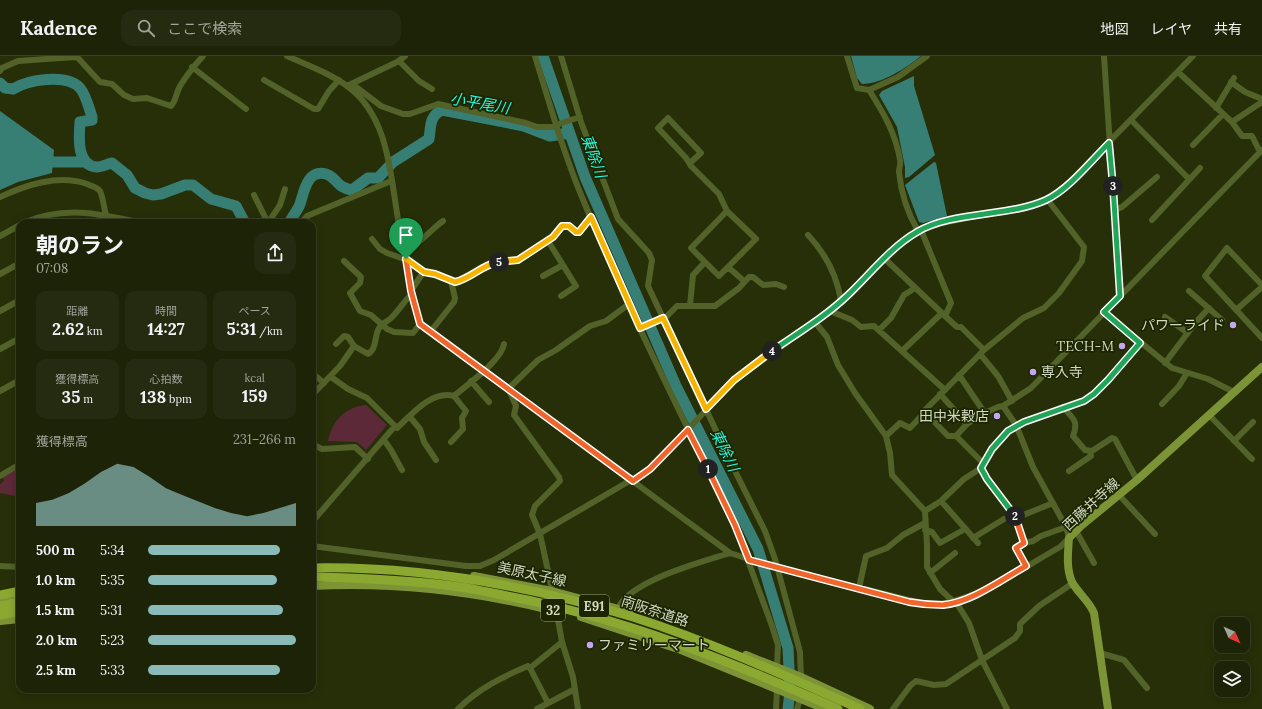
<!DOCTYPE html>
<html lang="ja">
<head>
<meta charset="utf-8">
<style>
  :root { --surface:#1c2306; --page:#252b10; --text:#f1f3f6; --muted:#a0a49b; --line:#3a4028; --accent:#8bbbb9 }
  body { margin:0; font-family:Lora,"Noto Sans JP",serif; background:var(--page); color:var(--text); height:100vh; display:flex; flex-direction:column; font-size:15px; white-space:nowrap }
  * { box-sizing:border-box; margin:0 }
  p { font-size:13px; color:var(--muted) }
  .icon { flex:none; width:22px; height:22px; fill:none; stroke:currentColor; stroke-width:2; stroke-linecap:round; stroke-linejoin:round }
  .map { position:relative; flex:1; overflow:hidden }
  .sheet { position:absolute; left:16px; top:163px; width:300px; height:474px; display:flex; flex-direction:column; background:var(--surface); border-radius:12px; box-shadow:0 2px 10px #0003,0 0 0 1px var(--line) }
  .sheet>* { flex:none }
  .needle { width:26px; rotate:135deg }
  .fabs { position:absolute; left:1214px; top:561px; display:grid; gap:8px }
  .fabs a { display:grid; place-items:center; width:36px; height:36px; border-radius:8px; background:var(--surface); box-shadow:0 2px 10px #0003,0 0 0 1px var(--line); font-size:20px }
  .pin { position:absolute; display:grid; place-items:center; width:34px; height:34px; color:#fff; margin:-41px -17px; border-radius:50% 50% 50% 0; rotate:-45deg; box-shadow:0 0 4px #0007 }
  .pin .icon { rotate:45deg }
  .km { position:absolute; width:20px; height:20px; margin:-10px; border-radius:50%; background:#222; color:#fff; font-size:11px; line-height:20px; text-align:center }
  .round { display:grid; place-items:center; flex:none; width:42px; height:42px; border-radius:12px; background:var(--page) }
  .overview { display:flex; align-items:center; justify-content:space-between; height:68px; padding:0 20px }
  h1 { font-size:22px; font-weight:700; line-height:30px }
  .figures { display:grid; grid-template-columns:repeat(3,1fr); gap:6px; height:68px; padding:4px 20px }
  .figures div { display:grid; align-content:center; border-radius:10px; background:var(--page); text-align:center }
  .figures b { font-size:17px; font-weight:700 }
  .figures small { font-size:11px; font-weight:400 }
  .figures p { font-size:11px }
  .chart { height:112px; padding:8px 20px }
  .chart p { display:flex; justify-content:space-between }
  .chart svg { width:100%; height:72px; margin-top:4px; fill:var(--accent); opacity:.7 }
  ul { padding:0 20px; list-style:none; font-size:13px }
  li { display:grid; grid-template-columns:64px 48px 1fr; align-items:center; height:30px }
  li i { height:10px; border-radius:5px; background:var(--accent) }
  header { display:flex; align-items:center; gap:24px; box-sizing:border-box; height:56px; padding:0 20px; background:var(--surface); border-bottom:1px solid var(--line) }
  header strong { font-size:19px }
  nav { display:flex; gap:22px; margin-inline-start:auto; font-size:14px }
  .search { width:280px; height:36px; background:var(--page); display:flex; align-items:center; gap:10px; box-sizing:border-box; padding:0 14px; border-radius:12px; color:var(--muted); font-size:15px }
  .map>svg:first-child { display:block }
  .green { fill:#5c2939 }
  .water { fill:#377f75 }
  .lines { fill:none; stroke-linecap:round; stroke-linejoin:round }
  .river { stroke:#377f75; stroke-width:11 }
  .minor { stroke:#526229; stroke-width:6 }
  .major { stroke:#7c9435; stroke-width:8 }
  .highway { stroke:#8ba931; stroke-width:9 }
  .highway-bridge { stroke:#8ba931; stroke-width:9 }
  .split-1-casing { stroke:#fff; stroke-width:8 }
  .split-2-casing { stroke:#fff; stroke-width:8 }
  .split-3-casing { stroke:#fff; stroke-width:8 }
  .split-4-casing { stroke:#fff; stroke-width:8 }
  .split-5-casing { stroke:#fff; stroke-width:8 }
  .split-6-casing { stroke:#fff; stroke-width:8 }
  .split-1 { stroke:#f0652b; stroke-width:5 }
  .split-2 { stroke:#f0652b; stroke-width:5 }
  .split-3 { stroke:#22a559; stroke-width:5 }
  .split-4 { stroke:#22a559; stroke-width:5 }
  .split-5 { stroke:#f5b400; stroke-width:5 }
  .split-6 { stroke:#f5b400; stroke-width:5 }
  .poi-dot { fill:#c5a7f1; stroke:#1c2500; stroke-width:1.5 }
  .labels { text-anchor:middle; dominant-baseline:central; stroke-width:3.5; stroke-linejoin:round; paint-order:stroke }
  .shield { fill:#1c2500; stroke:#9ba388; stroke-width:1 }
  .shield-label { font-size:13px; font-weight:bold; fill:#d1d9c3 }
  .poi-label { font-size:14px; fill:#d1d9c3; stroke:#1c2500; text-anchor:end }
  .street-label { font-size:14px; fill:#d1d9c3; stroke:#1c2500 }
  .water-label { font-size:15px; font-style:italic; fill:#23f9e1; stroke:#1c2500 }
</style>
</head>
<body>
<header>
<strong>Kadence</strong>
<div class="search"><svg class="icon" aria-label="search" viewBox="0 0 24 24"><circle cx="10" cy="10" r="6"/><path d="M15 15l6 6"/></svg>ここで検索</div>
<nav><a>地図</a><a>レイヤ</a><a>共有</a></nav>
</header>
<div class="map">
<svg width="1262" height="653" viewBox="0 0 1262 653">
  <rect width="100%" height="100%" fill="#262f08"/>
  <!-- green -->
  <path class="green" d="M366 349 387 369 366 394 357 386 328 385C332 365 345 351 366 349Z
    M20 410V441L0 437V428L4 425 2 421Z"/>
  <!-- water -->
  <path class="water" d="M851 0H921C906 12 882 28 862 28L857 22Z
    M914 20V30L935 99 909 121 905 122V111L897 71 879 39 882 35Z
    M0 55 54 94 52 117 18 126 0 134Z
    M934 106 936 107 947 160 923 167 919 166 905 129Z"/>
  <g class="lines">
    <!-- river -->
    <path class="river" d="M543 0 585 121 676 330 758 493 788 592 790 635 788 653
      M0 27 5 32 13 33C27 24 67 17 80 32 86 39 89 52 92 61V64L80 66C79 80 76 110 97 111 102 111 107 108 112 107L127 119 135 132 145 137 153 139 161 138 185 129H193L211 143 236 150 245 167
      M53 106H86
      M289 167C292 161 298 154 300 148 304 136 307 113 326 118 337 121 335 131 352 134L368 122H378L393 106 429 83C431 71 429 60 442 54L524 70 550 80 569 77"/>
    <!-- minor -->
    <path class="minor" d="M287 0C307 9 330 17 347 30 389 60 390 118 398 163 404 198 411 233 420 268L730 497 771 510 929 549C974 547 1021 513 1060 491L1069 482 1066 471 1033 411 1016 369 1003 350 1031 332 1262 94
      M535 0C550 49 564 99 584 146 629 256 683 362 735 469L772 570 778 589 777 611
      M561 0 581 66 618 163 649 197 652 204 648 230 735 415 765 475 775 503 800 596 801 621
      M847 0 857 32 869 34C883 56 896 78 900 104 901 108 899 112 899 116 901 136 908 158 918 175
      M1104 0 1120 240
      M399 5 419 25 432 33
      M192 11 246 53
      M0 15 2 12 18 5 75 1 78 2 100 26 112 28 124 39 133 43 147 42 171 50C176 45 176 37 180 30 186 20 195 9 203 0
      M1178 16 1232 66 1262 46
      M264 24 314 53H318L329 35 339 24
      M1231 26 1245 36 1262 43
      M352 28 381 50 403 58H410L438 48 526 67 537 71H557
      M349 29 397 6 405 0
      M869 34 898 21 927 0
      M1216 52 1234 22
      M1131 64 1189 123
      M1232 66 1242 80H1252L1260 96
      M556 69 580 61
      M1193 89 1223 58
      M690 107 701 97 668 62 658 72 686 102 691 110 719 138 727 155
      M254 139 268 167
      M0 141C26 129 58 118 87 128 91 130 97 131 100 135 103 141 104 152 106 159
      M1115 154 1122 151 1157 121
      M727 155 756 183 719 220 691 192Z
      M1152 164 1200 112
      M23 167C65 149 101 158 143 167
      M268 167 280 149 285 133
      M301 167 307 160 391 125
      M921 174 951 247 945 260 957 271H961L984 294 980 298 998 320 1012 345
      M808 179C826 198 837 220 841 245
      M0 180 20 169
      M372 183 380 193 387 197 410 205 424 215 435 218 455 226 490 207 518 204 553 181 563 169 569 170 579 176 591 161
      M548 185 576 230 561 240
      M403 193C418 191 430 174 443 165
      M885 203 945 260
      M344 205 361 221 360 227 350 237 360 255 371 259 387 273 394 276 413 277 420 268
      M728 211 744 225
      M0 218 20 207
      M543 220 563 209
      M1262 229 1227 192 1205 220 1262 282
      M411 235 424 215
      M1189 235 1222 264
      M690 249 693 219 705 206
      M1236 254 1262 231
      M0 255 20 244
      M830 255 852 264 861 271 874 270 945 334 924 355 948 380H956L984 408
      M1104 256 1172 312 1208 323 1234 336
      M1165 261 1188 277
      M814 265 827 281 838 309 855 337 886 380 890 397 892 419 925 455 927 489V511L940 533 954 546
      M640 272 666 261 677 250H715L739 232 749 221H753L763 229 776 228 784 231
      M879 274 891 262 904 239 915 232
      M431 275 454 246 455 242 451 225
      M354 290 368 298C377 293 374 281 379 272 382 267 387 266 391 262 398 256 404 245 412 238
      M0 293 20 282
      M984 294 1023 262 1044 252 1059 237 1082 205 1084 191 1047 143
      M902 295 942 257
      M1165 307 1196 266 1209 252
      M312 317 324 327
      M959 319 984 356H987L998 351 1003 350
      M331 321 348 333 367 342 397 372C412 358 432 334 454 340L466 355 462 362 463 373 451 386
      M471 325 489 346
      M508 333 538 304 556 294 590 270 606 265 629 248
      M509 334 516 350 514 359 559 421 560 425 535 450 532 459 540 478 553 538
      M945 334 980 298
      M0 335 20 324
      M940 338 967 368 956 380
      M312 339 340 310 354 290 348 281 344 280 336 288
      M454 340C468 328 501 305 504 288
      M1162 348 1179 330 1187 317
      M1063 351C1073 363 1079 364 1073 380L1085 394 1092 395 1112 382 1115 383 1137 424
      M1209 359 1252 403
      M410 361 420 373 424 386 436 404
      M967 368 984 356
      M886 380 900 367 910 372 925 356
      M384 384 391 394 402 414
      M1234 385 1253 366
      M312 388 322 393 355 391 368 403
      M981 412 987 423 1012 455 1024 487 1033 485 1041 480 1066 471
      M1069 415 1091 400 1090 396
      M0 420 20 408
      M1119 439 1155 478
      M941 445 978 487
      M925 455 941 445 964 423 981 412 992 393 1001 382 1016 369 1084 345 1094 338 1109 324 1140 287
      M1016 462 1053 447
      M312 466 395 370
      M925 474 932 476 940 487 965 473
      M1076 475 1094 507
      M973 482 1004 463
      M1024 487 1016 492 1026 511
      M312 490 466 510H480L494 504 650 413 734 325 830 255 899 189 918 175 942 167 1031 149 1047 143 1060 136 1193 0
      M0 510 20 511
      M930 517 955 497
      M859 532 866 500 887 492 903 479 925 467
      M956 546 969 567 982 604 1007 653
      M555 547 562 586 573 621 578 653
      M618 552C632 524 702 506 730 497
      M1100 597 1124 604 1147 632
      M548 647 530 612 562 586
      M458 653C478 633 502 621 528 610L530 612
      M537 653 575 633
      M776 653 777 634
      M797 653 800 643
      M893 653 910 630 916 625 934 629 946 628 1015 582 1020 575V568L1039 550 1073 527"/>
    <!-- major -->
    <path class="major" d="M474 520 552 535 630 556
      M312 530C391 526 473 535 550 554
      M0 545 20 542
      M581 561 681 594 825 653
      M0 565 20 563
      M746 599 801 621 870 653
      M1108 653 1094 557C1089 545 1078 537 1072 526 1066 513 1068 496 1069 482L1081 470 1137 424 1262 311"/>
    <!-- highway -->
    <path class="highway" d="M0 539 20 535
      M0 550 20 546
      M0 559 20 555"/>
    <!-- highway-bridge -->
    <path class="highway-bridge" d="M312 512C420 510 530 530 633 561 711 586 786 620 860 653
      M312 521C361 522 411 524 460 531 475 533 491 537 507 540 623 562 730 605 838 653"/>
  </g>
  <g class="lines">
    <!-- split-1 casing -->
    <g class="split-1-casing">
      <path id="split-1" d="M406 203 411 235 420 268 633 425 650 413 688 374 708 413"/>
    </g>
    <!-- split-2 casing -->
    <g class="split-2-casing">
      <path id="split-2" d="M708 413 735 469 749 504 909 546C920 548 931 549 943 549 972 546 1001 524 1026 510L1016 492 1024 487 1015 460"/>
    </g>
    <!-- split-3 casing -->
    <g class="split-3-casing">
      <path id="split-3" d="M1015 460 987 423 981 412 992 393 1008 375 1024 366 1084 345 1094 338 1108 324 1140 287 1104 256 1120 240 1113 130"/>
    </g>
    <!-- split-4 casing -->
    <g class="split-4-casing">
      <path id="split-4" d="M772 295C798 277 825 261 848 239 870 218 891 191 917 176 952 155 1009 161 1046 144 1069 133 1091 105 1109 87L1113 130"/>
    </g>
    <!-- split-5 casing -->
    <g class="split-5-casing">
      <path id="split-5" d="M499 206 518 204 553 181 562 170H569L576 176H579L591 161 640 272 663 262 706 353 734 324 772 295"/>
    </g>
    <!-- split-6 casing -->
    <g class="split-6-casing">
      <path id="split-6" d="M406 203 424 216 435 218 455 226C472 222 481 209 499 206"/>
    </g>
    <!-- split-1 -->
    <use href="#split-1" class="split-1"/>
    <!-- split-2 -->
    <use href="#split-2" class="split-2"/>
    <!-- split-3 -->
    <use href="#split-3" class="split-3"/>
    <!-- split-4 -->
    <use href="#split-4" class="split-4"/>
    <!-- split-5 -->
    <use href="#split-5" class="split-5"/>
    <!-- split-6 -->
    <use href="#split-6" class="split-6"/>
  </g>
  <!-- markers -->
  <g class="poi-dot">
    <circle cx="1233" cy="269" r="4"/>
    <circle cx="1122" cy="290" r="4"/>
    <circle cx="1033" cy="316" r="4"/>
    <circle cx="997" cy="360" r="4"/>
    <circle cx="590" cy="589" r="4"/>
  </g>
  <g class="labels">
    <!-- shield labels -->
    <g class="shield">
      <rect x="579" y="539" width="30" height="22" rx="3"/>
      <rect x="541" y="543" width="24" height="22" rx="3"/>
    </g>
    <g class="shield-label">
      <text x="594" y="550">E91</text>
      <text x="553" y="554">32</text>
    </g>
    <!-- poi labels -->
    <g class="poi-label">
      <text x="1225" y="269">パワーライド</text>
      <text x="1114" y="290">TECH-M</text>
      <text x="1041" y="316" text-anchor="start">専入寺</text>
      <text x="989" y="360">田中米穀店</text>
      <text x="598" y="589" text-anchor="start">ファミリーマート</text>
    </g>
    <!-- street labels -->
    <g class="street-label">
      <text transform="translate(1091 448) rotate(-42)">西藤井寺線</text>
      <text transform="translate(532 518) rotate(12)">美原太子線</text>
      <text transform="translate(655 555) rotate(18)">南阪奈道路</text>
    </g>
    <!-- water labels -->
    <g class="water-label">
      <text transform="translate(480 47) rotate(10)">小平尾川</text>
      <text transform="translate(594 100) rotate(70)">東除川</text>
      <text transform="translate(725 394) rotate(64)">東除川</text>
    </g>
  </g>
</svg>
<div class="fabs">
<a><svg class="needle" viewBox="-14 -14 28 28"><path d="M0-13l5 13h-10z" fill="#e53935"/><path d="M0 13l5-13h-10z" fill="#a0a49b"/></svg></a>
<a><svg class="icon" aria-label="layers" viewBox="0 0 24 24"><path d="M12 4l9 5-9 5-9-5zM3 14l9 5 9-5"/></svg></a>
</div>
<div class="pin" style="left:406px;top:203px;background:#1e9e55"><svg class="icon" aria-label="arrive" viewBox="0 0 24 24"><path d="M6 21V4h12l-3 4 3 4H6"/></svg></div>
<b class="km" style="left:708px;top:413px">1</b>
<b class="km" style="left:1015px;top:460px">2</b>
<b class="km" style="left:1113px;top:130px">3</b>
<b class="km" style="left:772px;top:295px">4</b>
<b class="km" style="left:499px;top:206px">5</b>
<section class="sheet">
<div class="overview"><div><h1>朝のラン</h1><p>07:08</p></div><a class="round"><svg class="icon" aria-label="share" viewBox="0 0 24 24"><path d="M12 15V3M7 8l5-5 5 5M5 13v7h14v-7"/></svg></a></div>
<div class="figures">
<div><p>距離</p><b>2.62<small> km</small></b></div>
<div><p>時間</p><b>14:27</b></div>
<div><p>ペース</p><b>5:31<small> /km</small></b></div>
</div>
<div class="figures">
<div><p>獲得標高</p><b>35<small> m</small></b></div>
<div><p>心拍数</p><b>138<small> bpm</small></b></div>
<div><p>kcal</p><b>159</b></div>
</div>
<div class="chart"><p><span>獲得標高</span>231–266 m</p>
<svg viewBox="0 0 160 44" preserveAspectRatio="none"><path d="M0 44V30L10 28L20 24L30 18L40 11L50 6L60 8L70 14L80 21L90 25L100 29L110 33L120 36L130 38L140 36L150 33L160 30V44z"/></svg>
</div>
<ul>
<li><b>500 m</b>5:34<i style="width:89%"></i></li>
<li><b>1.0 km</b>5:35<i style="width:87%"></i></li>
<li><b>1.5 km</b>5:31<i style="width:91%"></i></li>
<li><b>2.0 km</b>5:23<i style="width:100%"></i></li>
<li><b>2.5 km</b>5:33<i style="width:89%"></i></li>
</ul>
</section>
</div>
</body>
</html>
